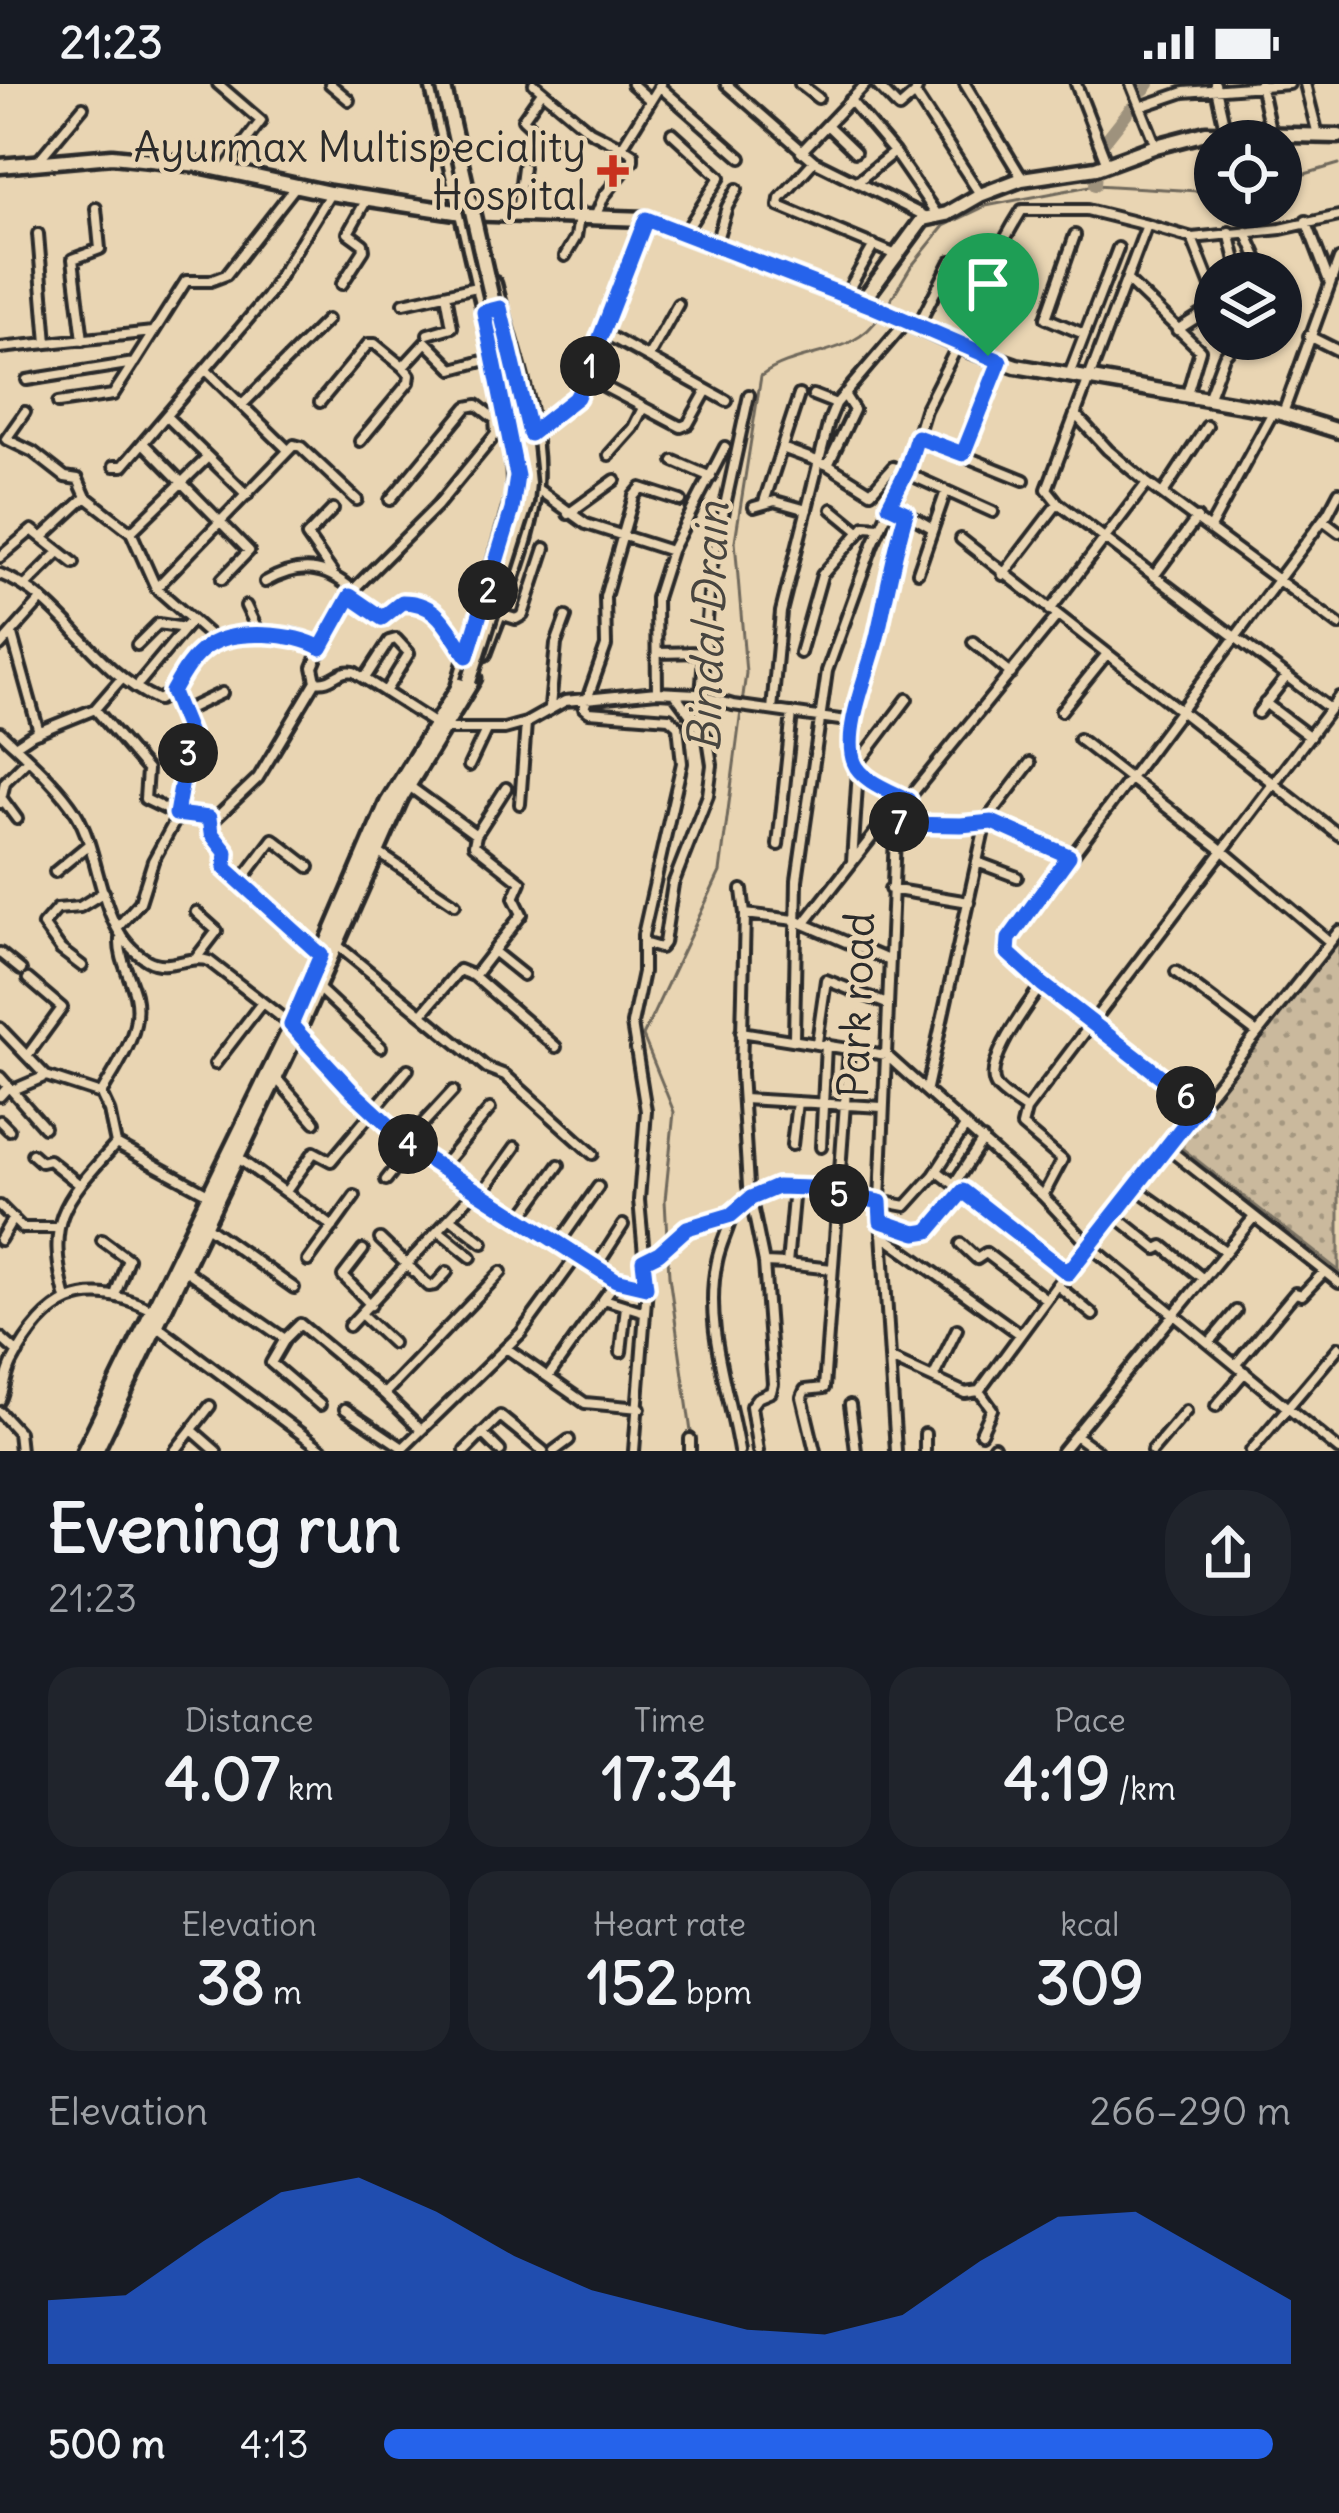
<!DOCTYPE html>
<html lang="en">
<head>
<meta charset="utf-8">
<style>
  :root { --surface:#171b24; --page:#20242c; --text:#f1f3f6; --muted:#9ea1a6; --accent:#2563eb }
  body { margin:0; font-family:Delius,sans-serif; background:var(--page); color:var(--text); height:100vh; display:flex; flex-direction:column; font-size:45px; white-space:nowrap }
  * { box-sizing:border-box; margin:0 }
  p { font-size:39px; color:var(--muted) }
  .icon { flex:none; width:66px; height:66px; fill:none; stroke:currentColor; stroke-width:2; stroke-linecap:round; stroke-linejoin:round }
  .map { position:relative; height:1367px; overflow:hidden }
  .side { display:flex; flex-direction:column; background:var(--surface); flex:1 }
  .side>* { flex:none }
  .buttons { position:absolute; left:1194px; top:36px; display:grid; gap:24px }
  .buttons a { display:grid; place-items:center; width:108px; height:108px; border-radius:50%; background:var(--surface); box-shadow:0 3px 9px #0004; font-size:60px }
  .pin { position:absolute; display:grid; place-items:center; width:102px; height:102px; color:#fff; margin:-123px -51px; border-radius:50% 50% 50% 0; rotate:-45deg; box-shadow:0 0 12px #0007 }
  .pin .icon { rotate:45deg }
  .km { position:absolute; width:60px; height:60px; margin:-30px; border-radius:50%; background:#222; color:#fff; font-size:33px; line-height:60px; text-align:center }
  .round { display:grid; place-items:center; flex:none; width:126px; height:126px; border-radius:48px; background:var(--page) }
  .head { display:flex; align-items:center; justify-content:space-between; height:204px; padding:0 48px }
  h1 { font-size:66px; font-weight:700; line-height:90px }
  .figures { display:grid; grid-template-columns:repeat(3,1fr); gap:18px; height:204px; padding:12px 48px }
  .figures div { display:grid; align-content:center; border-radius:30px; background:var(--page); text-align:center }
  .figures b { font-size:60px; font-weight:700 }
  .figures small { font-size:33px; font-weight:400 }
  .figures p { font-size:33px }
  .chart { height:336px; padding:24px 48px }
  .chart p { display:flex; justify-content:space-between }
  .chart svg { width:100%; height:216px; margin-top:12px; fill:var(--accent); opacity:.7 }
  ul { padding:0 48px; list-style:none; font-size:39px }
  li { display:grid; grid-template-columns:192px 144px 1fr; align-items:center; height:90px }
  li i { height:30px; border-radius:15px; background:var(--accent) }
  .status { display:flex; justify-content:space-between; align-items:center; height:84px; padding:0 60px; background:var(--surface); direction:ltr }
  .status svg { height:33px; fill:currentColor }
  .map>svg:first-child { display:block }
  .park { fill:url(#park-dots); stroke:#7a7264; stroke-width:3 }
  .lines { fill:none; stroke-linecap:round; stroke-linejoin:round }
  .stream { stroke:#70695c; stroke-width:3 }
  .river { stroke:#9e927d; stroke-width:12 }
  .street-casing { stroke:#2b2b2b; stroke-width:16 }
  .secondary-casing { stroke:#2b2b2b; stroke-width:21 }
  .street { stroke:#e9d5b3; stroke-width:8 }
  .secondary { stroke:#e9d5b3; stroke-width:12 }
  .secondary-bridge-casing { stroke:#2b2b2b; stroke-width:21; stroke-linecap:butt }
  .secondary-bridge { stroke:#e9d5b3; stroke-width:12 }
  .route-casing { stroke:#fff; stroke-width:24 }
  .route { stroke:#2563eb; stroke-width:15 }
  .poi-dot { fill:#c8321e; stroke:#e9d5b3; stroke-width:4.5 }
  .labels { text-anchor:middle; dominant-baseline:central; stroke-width:9; stroke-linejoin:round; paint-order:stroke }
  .poi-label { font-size:42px; fill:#2b2b2b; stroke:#e9d5b3; text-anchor:end }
  .street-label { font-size:42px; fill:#2b2b2b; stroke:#e9d5b3 }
  .water-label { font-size:45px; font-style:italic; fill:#484540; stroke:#e9d5b3 }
</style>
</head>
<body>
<div class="status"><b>21:23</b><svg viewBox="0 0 49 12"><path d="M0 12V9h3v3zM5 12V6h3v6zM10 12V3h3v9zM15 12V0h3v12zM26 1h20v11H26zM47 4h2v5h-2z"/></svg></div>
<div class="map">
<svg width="1339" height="1367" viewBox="0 0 1339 1367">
  <defs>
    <pattern id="park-dots" width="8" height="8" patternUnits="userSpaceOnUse" patternTransform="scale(3)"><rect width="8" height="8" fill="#cab99d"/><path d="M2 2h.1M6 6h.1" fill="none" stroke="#a49780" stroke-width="1.8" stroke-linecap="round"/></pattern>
  </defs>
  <rect width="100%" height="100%" fill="#e9d5b3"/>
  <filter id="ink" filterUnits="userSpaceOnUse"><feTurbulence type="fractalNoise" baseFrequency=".00833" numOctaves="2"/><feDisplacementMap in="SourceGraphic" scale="24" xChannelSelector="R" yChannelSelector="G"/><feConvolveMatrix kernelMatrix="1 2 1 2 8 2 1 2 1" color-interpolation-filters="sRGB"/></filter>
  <g filter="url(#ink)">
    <!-- park -->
    <path class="park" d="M1339 857V1187L1175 1059Z"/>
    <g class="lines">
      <!-- stream -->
      <path class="stream" d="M1281 97 1339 80
        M887 222 910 184 944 142 986 122 1095 101 1215 108
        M692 1355 669 1192 665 1116 674 1028 643 952 720 788 746 589 735 457 761 292C799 264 854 275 881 230"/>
      <!-- river -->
      <path class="river" d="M1144 6 1149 0
        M1101 62 1131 24
        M1095 101 1096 86"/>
      <!-- street casing -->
      <g class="street-casing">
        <path id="street" d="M218 0 261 37 225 85
          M330 0 349 16
          M534 0 590 47 622 63 661 0
          M632 0 650 16
          M726 0 814 77 927 133
          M800 0 818 14
          M876 0 899 24 915 10
          M919 0 915 10 980 110
          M965 0 1022 94
          M1076 0 1107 80
          M1131 0 1156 62
          M1215 0 1226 49
          M1260 0 1271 50
          M1305 0 1318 51
          M659 2 741 74
          M542 8 523 35 555 65
          M850 16 894 68 938 132
          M1140 23 1184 8 1289 0
          M827 41 855 68
          M672 49 720 93 684 150
          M801 68 866 0
          M38 77 83 23
          M814 77 780 115 779 122 896 171
          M857 98 894 68
          M517 130 523 83
          M596 131 604 112 633 76V70L622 63
          M1306 137 1329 197
          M1229 148 1239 189
          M1246 148 1264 189
          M38 150 47 259
          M1075 151 1046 234 1084 250
          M1192 154 1215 212
          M715 162 727 123 737 105
          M565 172 576 153 579 133
          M1127 196 1200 266 1187 310
          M342 200 364 166 363 160 348 149 367 115
          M845 212 874 161
          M1281 217 1287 225
          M404 219 481 202
          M918 242 951 177
          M1177 246 1215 222
          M602 248 727 317
          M428 250 452 243 446 210
          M1309 252 1339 267
          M83 256 73 175 100 165 96 124
          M0 264 153 248
          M987 271C985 260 977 254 975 244 968 220 1008 148 1022 126H1087L1147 141
          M649 272 678 220
          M207 287 288 366
          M1069 291 1118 164
          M586 293 681 343 688 340 707 306
          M27 296 134 279 186 197H210L226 191 295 103
          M813 311 836 320
          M1208 315 1224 272 1237 257
          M320 318 368 260H375L403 283 426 258 453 285 494 274
          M58 319 113 311 133 280
          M242 321 327 236
          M25 328 6 355 33 368 65 393 78 395 86 413
          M1283 329 1339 175
          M1075 330 1108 366 1147 399 1339 541
          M166 332 247 411
          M530 350 571 320 581 305 645 137
          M917 353 1024 396
          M360 357 409 298 410 291 403 283
          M143 359 249 467 222 495
          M782 364 828 381 871 408 893 383 993 428
          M963 370 1000 277
          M609 371 633 344 643 324
          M674 377 711 393
          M828 381 854 326 845 312
          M114 382H123L267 213 330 110
          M536 404 586 440 671 467
          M1163 409 1207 342
          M764 418 799 311
          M889 421 906 429C894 469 887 508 878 549 871 583 843 645 854 678 861 697 891 707 908 715
          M754 423 775 417 807 426
          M832 425 860 448
          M906 429 932 444
          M568 430 615 396
          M1323 436 1339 448
          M1210 444 1273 328
          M131 448 208 373
          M42 454 86 413 131 448 156 504 216 557
          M961 455 1339 751
          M0 473 32 446 74 479
          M332 488 307 452 333 425
          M918 488 946 407
          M0 490C65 515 89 584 158 616L172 608
          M1003 491 1058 419
          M1154 492 1197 434
          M265 498C299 479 324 481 353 506
          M26 501 59 468
          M156 504 294 361 301 363 357 416
          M349 512 384 534 402 518C438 519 447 543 466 570
          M246 522 260 551
          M1050 526 1147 399
          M500 530 516 535 523 531 545 464
          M12 551 39 648
          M973 558 1011 590
          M137 561 158 540 185 544
          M0 562 42 515
          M321 564 313 583 316 597C332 601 339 584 354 588L434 639
          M658 569 703 568
          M800 569 822 491 865 442 880 443
          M365 594 389 557 396 555 409 569 385 608
          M140 598 190 538
          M657 608 656 514 671 467 725 363
          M701 611 711 486 749 311
          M1265 619 1310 653
          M550 623 556 560 566 533
          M95 625 147 686 145 715 176 730 215 735 258 694 316 597
          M1330 625 1058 419 1047 405 1147 141 1192 154 1281 145 1339 132
          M772 626 781 528 829 337 836 320 906 238
          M1061 627 1106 571
          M182 628 222 609
          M1258 629 1287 592
          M442 645H504L526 639 565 617 657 608 696 610 733 621 854 638
          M0 648C25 672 57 699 76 729 103 774 97 847 147 876 168 888 188 870 209 877L298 946 352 1007 421 1071 603 1188 626 1200 647 1203
          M1079 655 1223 767 1330 858
          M15 662 33 650 95 625 121 595
          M857 681 907 615
          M469 682 486 646
          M409 702 476 751 474 761 521 798 514 814 522 830 474 892 459 886 422 930
          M3 716 17 735
          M0 719 5 698 28 675
          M520 720 526 639
          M209 734 211 749 226 768 223 781 242 796
          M898 740 992 738 1069 772
          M476 751 506 704
          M778 761 792 629
          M376 767 455 820
          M852 778 858 686
          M977 778 1017 793
          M309 783 273 755 242 796 321 871
          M55 788 89 760
          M890 805 969 818
          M742 806 745 830 741 989 748 1102 764 1179 773 1300 771 1308 757 1314 751 1322 758 1367
          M196 828 217 847 197 873
          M745 830 795 836 888 876
          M804 840 893 726 904 722
          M117 844 140 818 153 777 176 735 190 652 172 608C181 592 191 573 208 562 223 552 276 548 294 551 304 553 312 559 321 564L353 506 437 422 496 350 495 335 477 321 467 323 390 416
          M643 859 660 864 664 859 673 800 708 711 712 681 708 655 675 610
          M337 861 487 984 505 991 593 1070
          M493 867 523 891
          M0 869 21 886
          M82 882 61 866 43 841 57 825 80 823 104 808
          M1176 888 1257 949
          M474 892 556 963
          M318 904 381 963
          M0 944 46 992
          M741 948 886 971 1043 1112 1089 1161 1339 1366
          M794 954 797 796 827 587 873 460 906 388 925 326 958 261
          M817 958 826 896 887 920
          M27 972 62 924 28 895
          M215 980 261 920
          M0 993 44 1043
          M276 994 315 1038
          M927 1004 986 737 1030 679
          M13 1006 46 992 101 1010 109 1027 116 1060 210 1111
          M101 1010C118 980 143 948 135 911 130 891 119 876 120 855
          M0 1012 9 1002
          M743 1015 882 1023
          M1199 1022 1042 900 1008 869 1007 859 1328 429 1339 408
          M1026 1026C1017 1019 1002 1011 996 1002 982 979 1029 920 1042 900
          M0 1037 9 1046
          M406 1058 453 1007
          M792 1061 797 1018
          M821 1063 826 960
          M1166 1063 1339 1199
          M32 1070 41 1078 49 1076 80 1101
          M238 1074 333 1143
          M440 1085 490 1025
          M937 1087 1068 1189
          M386 1096 412 1063
          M954 1100 983 1056
          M1134 1103 1225 1167
          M287 1106 314 1068 331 1077 408 985
          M480 1112 515 1063
          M1043 1112 1062 1076 1022 1042 1026 1026 1339 613
          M0 1122 22 1144H56
          M1113 1130 1157 1165 1163 1162 1202 1194
          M732 1131C728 1147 720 1161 717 1177 703 1241 729 1305 739 1367
          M452 1135 483 1159
          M519 1136 559 1081
          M881 1137 926 1149 963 1107
          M206 1142 294 1204
          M440 1148 471 1173
          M882 1151 1020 1250
          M380 1155 429 1202 435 1201 447 1188
          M0 1156 13 1134
          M102 1156 128 1175 115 1211
          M558 1160 598 1103
          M961 1160 977 1175 986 1169 1046 1215
          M363 1166 343 1192 371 1221
          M308 1177 355 1112
          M643 1177 659 1169 687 1144 732 1131 751 1114 777 1103 810 1104 906 1122 934 1091 965 1043
          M764 1179 787 1180 794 1103
          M787 1180 832 1185
          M596 1183 623 1141
          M185 1186 285 1255
          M1057 1201 1093 1231
          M66 1215C45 1135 63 1118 116 1060
          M604 1215 645 1228
          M361 1230 392 1259
          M349 1242 474 1108
          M158 1243 324 1367
          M0 1253 18 1269
          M1210 1258 1236 1227
          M506 1264 585 1319 640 1324
          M621 1268 626 1222
          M891 1275 965 1309 979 1307 1057 1201 1339 847
          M1236 1280 1295 1209 1302 1211 1324 1188
          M548 1293 617 1196
          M933 1294 957 1245
          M979 1307 992 1325 981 1349
          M384 1310 501 1188
          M0 1316C5 1304 6 1291 12 1279 45 1215 85 1192 152 1226
          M320 1321 271 1279 285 1255 300 1240 384 1310 421 1346
          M850 1321 856 1367
          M1216 1322 1245 1288
          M345 1325 403 1364
          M0 1328 18 1348 20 1367
          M192 1346 216 1367
          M482 1349 500 1367
          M925 1350V1367
          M1075 1351 1097 1367
          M690 1355V1367
          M403 1364 521 1249 577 1172
          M175 1367 210 1322
          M465 1367 500 1332 543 1367
          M554 1367 569 1356
          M634 1367 647 1203 639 1116 646 1027 632 940 643 888V851L682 679 678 642 669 634 589 628 584 624 606 562 605 513 634 412 641 404 681 417
          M815 1367 802 1313 805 1306 824 1304 849 965
          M896 1367 880 1117 895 752 908 715 1057 532
          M991 1367 994 1362
          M1062 1367 1254 1133
          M1152 1367 1186 1327
          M1251 1367 1339 1263"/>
      </g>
      <!-- secondary casing -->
      <g class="secondary-casing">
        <path id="secondary" d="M0 82 112 72 199 81 330 109 462 129 646 135 872 222 970 266 1016 282 1271 326 1339 347
          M862 218 923 135 947 130 980 111 1022 95 1096 84 1156 62 1206 49 1339 52
          M484 569C502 519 532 453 535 400 539 335 510 263 494 200
          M297 929 387 719 458 604 515 409 513 359 502 302 432 0
          M84 1367 286 953
          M96 1367 297 949 401 714 474 594"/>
      </g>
      <!-- street -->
      <use href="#street" class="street"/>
      <!-- secondary -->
      <use href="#secondary" class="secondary"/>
      <!-- secondary-bridge casing -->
      <g class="secondary-bridge-casing">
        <path id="secondary-bridge" d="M443 0 523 351 528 399 526 419 469 598"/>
      </g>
      <!-- secondary-bridge -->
      <use href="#secondary-bridge" class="secondary-bridge"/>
    </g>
  </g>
  <g class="lines" filter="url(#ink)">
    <!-- route casing -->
    <g class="route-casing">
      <path id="route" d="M646 135 872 222 1000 277 963 370 917 353 906 388 889 421 906 429C894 469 887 508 878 549 871 583 842 645 854 678 861 697 891 707 908 716L898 740 961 741 992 738 1069 772 1009 855 1008 869 1042 900 1199 1022 1068 1189 963 1107 929 1147 916 1149 881 1137 880 1118 810 1104 777 1103 751 1114 731 1131 687 1144 659 1169 643 1177 646 1203 616 1196 421 1071 352 1007 291 941 321 871 225 784 226 768 211 749 209 734 176 730 190 652 172 608C181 592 191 573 208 562 235 544 294 549 321 564L350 512 382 534 402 518C439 518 447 545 467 572L512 426 517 392 484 228 500 224 530 350 577 313Z"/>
    </g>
    <!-- route -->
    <use href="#route" class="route"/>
  </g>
  <!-- markers -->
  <path class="poi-dot" d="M607 69h12v12h12v12h-12v12h-12v-12h-12v-12h12z"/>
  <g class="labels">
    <!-- poi labels -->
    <g class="poi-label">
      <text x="586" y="63">Ayurmax Multispeciality<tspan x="586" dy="48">Hospital</tspan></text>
    </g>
    <!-- street labels -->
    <g class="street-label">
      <text transform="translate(856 921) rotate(-88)">Park road</text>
    </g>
    <!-- water labels -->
    <g class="water-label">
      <text transform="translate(708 543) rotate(-88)">Bindal Drain</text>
    </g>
  </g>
</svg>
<div class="buttons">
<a><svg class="icon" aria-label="locate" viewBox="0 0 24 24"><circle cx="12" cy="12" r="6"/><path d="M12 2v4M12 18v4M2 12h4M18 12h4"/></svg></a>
<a><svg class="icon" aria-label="layers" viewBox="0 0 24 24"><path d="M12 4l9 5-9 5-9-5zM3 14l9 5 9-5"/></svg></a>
</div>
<div class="pin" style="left:988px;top:272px;background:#1e9e55"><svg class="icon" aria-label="arrive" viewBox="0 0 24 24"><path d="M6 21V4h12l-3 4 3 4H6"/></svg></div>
<b class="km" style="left:590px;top:282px">1</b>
<b class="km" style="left:488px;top:506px">2</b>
<b class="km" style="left:188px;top:669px">3</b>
<b class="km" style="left:408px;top:1060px">4</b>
<b class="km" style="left:839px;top:1110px">5</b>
<b class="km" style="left:1186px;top:1012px">6</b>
<b class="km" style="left:899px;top:738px">7</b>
</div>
<section class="side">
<div class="head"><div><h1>Evening run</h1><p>21:23</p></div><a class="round"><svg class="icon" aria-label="share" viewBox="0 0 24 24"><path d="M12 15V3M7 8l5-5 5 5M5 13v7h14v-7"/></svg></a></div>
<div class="figures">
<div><p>Distance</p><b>4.07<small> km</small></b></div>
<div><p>Time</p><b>17:34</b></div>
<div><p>Pace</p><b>4:19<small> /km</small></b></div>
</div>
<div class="figures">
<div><p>Elevation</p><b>38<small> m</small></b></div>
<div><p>Heart rate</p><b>152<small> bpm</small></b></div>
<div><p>kcal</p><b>309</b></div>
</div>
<div class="chart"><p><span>Elevation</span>266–290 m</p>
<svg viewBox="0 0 160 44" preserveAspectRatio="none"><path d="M0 44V31L10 30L20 19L30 9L40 6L50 13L60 22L70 29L80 33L90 37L100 38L110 34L120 23L130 14L140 13L150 22L160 31V44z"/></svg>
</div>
<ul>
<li><b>500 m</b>4:13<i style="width:98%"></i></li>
</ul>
</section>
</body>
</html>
